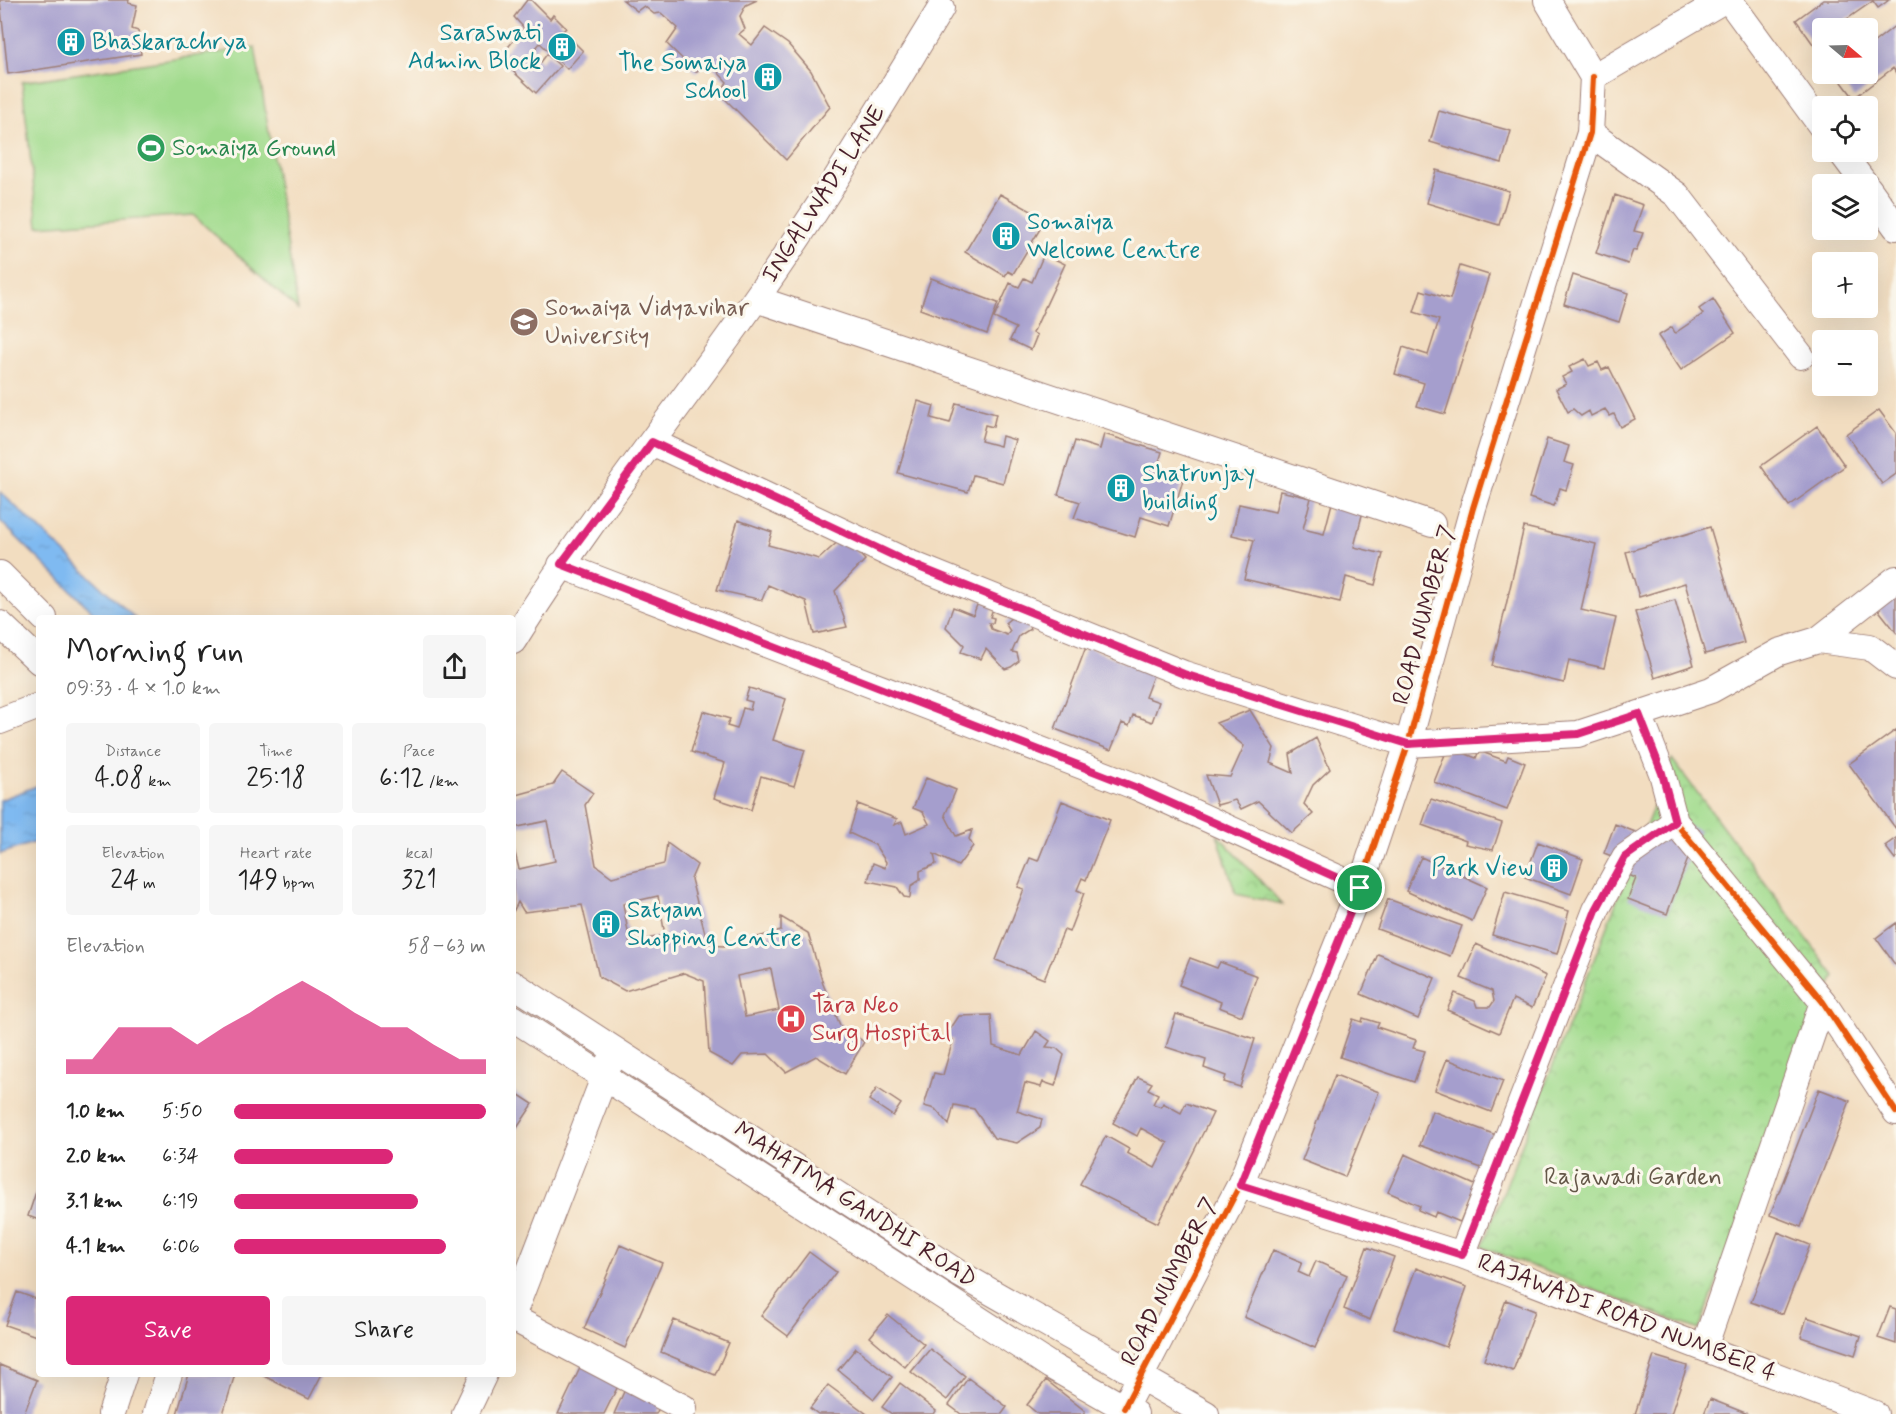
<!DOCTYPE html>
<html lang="en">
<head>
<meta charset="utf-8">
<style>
  :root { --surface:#fff; --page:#f6f6f6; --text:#222; --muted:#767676; --accent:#db2777 }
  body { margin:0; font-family:Mynerve,sans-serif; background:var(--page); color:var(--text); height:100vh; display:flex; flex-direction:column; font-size:22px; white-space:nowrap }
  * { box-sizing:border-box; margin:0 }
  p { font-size:20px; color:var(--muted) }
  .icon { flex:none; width:33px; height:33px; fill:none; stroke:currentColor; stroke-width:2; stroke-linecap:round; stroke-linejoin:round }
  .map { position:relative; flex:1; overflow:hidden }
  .details { position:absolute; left:36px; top:615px; width:480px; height:762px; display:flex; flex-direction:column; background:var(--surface); border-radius:6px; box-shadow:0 6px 24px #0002 }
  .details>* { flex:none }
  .needle { width:39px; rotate:109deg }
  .controls { position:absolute; left:1812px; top:18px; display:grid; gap:12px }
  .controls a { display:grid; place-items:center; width:66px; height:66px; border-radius:6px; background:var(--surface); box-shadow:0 6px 24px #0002; font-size:30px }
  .pin { position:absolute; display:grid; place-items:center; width:51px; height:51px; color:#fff; margin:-26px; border:3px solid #fff; border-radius:50%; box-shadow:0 2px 6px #0007 }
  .round { display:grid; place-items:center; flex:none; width:63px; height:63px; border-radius:6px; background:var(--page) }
  .summary { display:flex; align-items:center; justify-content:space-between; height:102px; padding:0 30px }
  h1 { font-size:33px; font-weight:600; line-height:45px }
  .stats { display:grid; grid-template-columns:repeat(3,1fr); gap:9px; height:102px; padding:6px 30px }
  .stats div { display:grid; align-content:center; border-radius:6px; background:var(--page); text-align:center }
  .stats b { font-size:26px; font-weight:600 }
  .stats small { font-size:16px; font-weight:400 }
  .stats p { font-size:16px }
  .chart { height:168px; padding:12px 30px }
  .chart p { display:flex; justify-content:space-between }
  .chart svg { width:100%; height:108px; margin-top:6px; fill:var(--accent); opacity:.7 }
  .primary-button { display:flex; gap:12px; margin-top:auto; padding:12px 30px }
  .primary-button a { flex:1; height:69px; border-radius:6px; background:var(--accent); color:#fff; font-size:24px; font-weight:600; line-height:69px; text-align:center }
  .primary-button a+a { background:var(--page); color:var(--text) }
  ul { padding:0 30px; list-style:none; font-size:20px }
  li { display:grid; grid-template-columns:96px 72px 1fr; align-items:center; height:45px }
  li i { height:15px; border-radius:8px; background:var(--accent) }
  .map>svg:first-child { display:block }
  .park { fill:url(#park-crowns); stroke:#767d5c; stroke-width:1.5 }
  .pitch { fill:#a1db8d; stroke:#767d5c; stroke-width:1.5 }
  .water { fill:url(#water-ripples); stroke:#646c8e; stroke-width:1.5 }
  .building { fill:#a59ecd; fill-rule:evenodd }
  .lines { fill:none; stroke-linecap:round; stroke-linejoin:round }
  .minor-casing { stroke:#9e7e76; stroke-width:28 }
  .minor { stroke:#fff; stroke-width:26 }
  .cycleway-casing { stroke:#fbf7ec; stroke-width:10 }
  .cycleway { stroke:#e8590c; stroke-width:6 }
  .route-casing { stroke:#fff; stroke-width:12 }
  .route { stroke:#db2777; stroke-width:8 }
  .labels { text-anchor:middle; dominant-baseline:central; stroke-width:6; stroke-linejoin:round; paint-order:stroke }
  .culture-label { font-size:24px; fill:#0d838f; stroke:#fbf7ec; text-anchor:start }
  .leisure-label { font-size:24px; fill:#27864d; stroke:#fbf7ec; text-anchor:start }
  .street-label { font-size:24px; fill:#4a1f2b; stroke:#fbf7ec }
  .education-label { font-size:24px; fill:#785e54; stroke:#fbf7ec; text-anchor:start }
  .health-label { font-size:24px; fill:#be3a42; stroke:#fbf7ec; text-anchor:start }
  .park-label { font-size:24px; fill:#645748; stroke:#fbf7ec }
</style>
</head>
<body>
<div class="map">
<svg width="1896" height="1414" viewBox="0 0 1896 1414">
  <defs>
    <pattern id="park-crowns" width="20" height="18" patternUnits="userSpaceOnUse" patternTransform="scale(1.5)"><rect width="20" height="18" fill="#a1db8d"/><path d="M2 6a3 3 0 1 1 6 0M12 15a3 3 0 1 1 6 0" fill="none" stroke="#8cbc7a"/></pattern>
    <pattern id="water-ripples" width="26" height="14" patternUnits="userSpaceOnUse" patternTransform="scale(1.5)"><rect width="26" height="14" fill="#7fbaf1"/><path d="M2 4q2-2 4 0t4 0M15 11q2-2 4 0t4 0" fill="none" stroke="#6f9fcf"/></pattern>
  </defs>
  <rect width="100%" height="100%" fill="#fbf7ec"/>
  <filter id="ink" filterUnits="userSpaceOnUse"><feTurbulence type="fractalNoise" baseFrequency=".0167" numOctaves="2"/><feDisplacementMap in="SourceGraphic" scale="12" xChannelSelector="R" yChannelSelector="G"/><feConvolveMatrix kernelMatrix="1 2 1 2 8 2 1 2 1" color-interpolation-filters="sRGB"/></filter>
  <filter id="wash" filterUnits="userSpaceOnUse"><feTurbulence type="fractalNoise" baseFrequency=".008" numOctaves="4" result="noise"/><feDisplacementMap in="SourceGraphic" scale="24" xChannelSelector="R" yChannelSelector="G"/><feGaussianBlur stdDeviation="1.35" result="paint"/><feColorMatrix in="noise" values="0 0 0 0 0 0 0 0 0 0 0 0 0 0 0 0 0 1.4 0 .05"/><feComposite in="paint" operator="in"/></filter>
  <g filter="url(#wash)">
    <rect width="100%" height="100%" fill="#f2ddc0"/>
    <!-- park -->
    <path class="park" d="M1672 759 1835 976 1823 1002 1699 1330 1482 1247Z
      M1217 834 1282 904 1236 894Z"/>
    <!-- pitch -->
    <path class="pitch" d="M255 47 298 310 193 215 38 226 22 82Z"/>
    <!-- water -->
    <path class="water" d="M0 492 135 618H99L0 521Z
      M39 785V841L0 854V800Z"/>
    <g id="blocks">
      <!-- building -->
      <path class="building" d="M0 0H129L128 3 137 5 132 29 138 31 141 54 8 74Z
        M527 0H531L550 19 553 15 566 28 563 31 583 51 567 69 540 43 532 53 541 62 547 54 560 66 536 93 499 58 524 28 514 17Z
        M623 0H757L746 5 740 16 745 29 739 34 752 45 765 28 788 44 811 71 830 107 786 160 720 94 727 82 708 61 696 72 667 44 678 28 661 13 654 14 644 6 637 11Z
        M1823 0H1889L1878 8 1873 1 1834 28H1822V47L1818 51 1796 20Z
        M1896 25V73L1893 68 1854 98 1836 74H1868V47Z
        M1439 111 1511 131 1502 163 1430 142Z
        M1436 170 1509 191 1499 225 1427 203Z
        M1000 194 1046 219 1013 274 1008 271 1005 276 965 252Z
        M1615 195 1643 205 1634 231 1643 233 1636 251 1633 250 1628 264 1596 253Z
        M1044 254 1065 264 1033 333 1037 335 1031 350 1010 340 1016 328 994 318 1010 283 1019 287 1024 278 1032 282Z
        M1460 266 1489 275 1445 414 1417 406 1424 383 1395 374 1403 347 1428 355 1439 320 1414 312 1421 290 1450 299Z
        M1573 275 1628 293 1619 322 1564 304Z
        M931 278 998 303 987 334 920 309Z
        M1713 299 1735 333 1681 370 1658 336 1672 327 1675 333 1703 314 1699 309Z
        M1585 359 1589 366 1598 362 1602 370 1609 367 1635 419 1620 427 1614 414 1610 416 1605 409 1591 416 1589 411 1581 416 1573 409 1568 412 1556 389 1566 384 1562 377 1572 372 1569 367Z
        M918 401 934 406 931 418 950 423 956 403 996 414 993 427 985 425 981 441 1000 446 1002 436 1015 440 1003 483 973 475 968 492 898 473Z
        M1879 410 1896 433V474L1882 484 1846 434Z
        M1817 426 1845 466 1789 506 1761 466Z
        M1104 434 1162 452 1156 472 1183 480 1169 526 1141 517 1135 537 1074 518 1080 502 1058 495 1075 441 1100 449Z
        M1547 439 1569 446 1564 462 1574 465 1566 490 1560 488 1554 506 1529 498Z
        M1280 491 1311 498 1303 529 1324 534 1332 503 1363 511 1354 547 1383 554 1375 585 1346 577 1340 602 1244 579 1254 540 1232 535 1239 504 1275 512Z
        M738 520 772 532 768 545 819 559 843 537 865 560 835 591 847 627 814 634 806 601 768 585 762 600 717 590Z
        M1524 527 1596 544 1581 610 1616 618 1604 668 1569 660 1564 683 1492 666Z
        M1710 527 1744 643 1705 654 1685 583 1639 597 1626 552Z
        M1896 593V632L1877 608Z
        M979 600 994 606 990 617 994 618 993 623H989L991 629 1007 635 1010 631 1005 623 1021 610 1030 629 1019 636 1012 652 1017 653 1019 661 1011 667 1005 669 986 649 981 659 961 652 964 645 946 627 953 607 973 615Z
        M1675 600 1694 665 1655 678 1635 612Z
        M1086 647 1154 673 1145 697 1159 702 1152 722 1133 715 1129 726 1122 723 1111 750 1055 729Z
        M749 688 786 699 773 740 805 750 794 786 761 776 751 810 714 798 725 763 691 752 703 711 730 719 727 726 737 729 743 708 750 710 752 702 745 700Z
        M1250 710 1274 748 1270 763 1293 773 1290 754 1316 738 1330 769 1313 785 1304 804 1313 814 1292 833 1258 801 1241 809 1235 800 1217 805 1206 775 1230 777 1244 746 1216 723Z
        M1896 730V829L1849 764Z
        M1448 747 1476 758 1479 751 1506 761 1508 756 1525 763 1507 810 1434 782Z
        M562 772 593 793 585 805 596 865 612 877 664 864 667 843 697 865 691 879 708 945 724 946 781 931V917L808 933 823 984 840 1025 864 1042 845 1074 816 1056 786 1072 768 1054 742 1055 733 1066 709 1053 704 981 684 973 625 991 599 977 582 905 524 912 518 902 513 912V845L519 869 555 861 547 821 513 828V796L553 785ZM658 896 665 935 630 943 623 904ZM771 969 779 1010 745 1017 737 976Z
        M926 778 956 790 945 815 956 836 972 830 969 839 973 846 958 866 934 854 936 864 920 871V880L911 886 910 898 904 897 897 887 868 881 873 863 885 868 886 862 875 845 849 833 858 804 897 819 894 825 902 822 906 834 929 824 923 812 913 808Z
        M1431 799 1502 823 1493 850 1465 844 1466 841 1422 825Z
        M1062 801 1110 820 1086 880 1082 878 1077 890 1084 893 1069 932 1064 930 1044 979 996 960 1024 889 1018 887 1030 858 1038 861Z
        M1680 823 1699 830 1667 914 1628 899 1636 878 1610 868 1614 857 1604 853 1615 824 1661 842Z
        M1896 838V858L1895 859 1885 846Z
        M1538 842 1583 859 1571 894 1525 877Z
        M1421 857 1487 887 1472 921 1406 891Z
        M1505 892 1569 911 1557 954 1492 935Z
        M1388 899 1462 926 1450 956 1377 929Z
        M1896 923V966L1876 938Z
        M1476 944 1546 976 1532 1008 1513 999 1499 1033 1447 1010 1455 993 1475 1001 1477 1007H1490L1494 1001 1492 991 1461 978Z
        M1378 954 1435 978 1418 1019 1361 994Z
        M1190 958 1217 968 1220 962 1257 976 1242 1016 1219 1007 1221 1002 1179 985Z
        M1176 1014 1255 1039 1240 1087 1224 1082 1226 1076 1204 1068 1206 1060 1166 1047Z
        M991 1015 993 1046 1022 1055 1036 1031 1050 1041 1046 1047 1056 1048 1064 1055 1055 1086 1043 1082 1041 1087 1025 1083 1017 1111 1042 1119 1040 1128 1017 1143 994 1138 974 1109 954 1105 949 1125 935 1109 924 1106 934 1073 943 1075 953 1040 945 1037 959 1016Z
        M1363 1018 1379 1023 1377 1027 1416 1040 1413 1048 1425 1051 1414 1082 1340 1057 1353 1019 1362 1022Z
        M1447 1059 1503 1081 1491 1112 1435 1090Z
        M1335 1075 1379 1092 1345 1177 1302 1160Z
        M1138 1077 1152 1083 1148 1089 1158 1094 1153 1104 1161 1107 1163 1103 1181 1113 1186 1103 1213 1113 1158 1223 1080 1184 1106 1136 1129 1149 1127 1153 1155 1168 1168 1143 1141 1128 1137 1136 1113 1123Z
        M877 1088 901 1104 893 1116 869 1100Z
        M1819 1089 1850 1101 1801 1227 1770 1215Z
        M513 1091 533 1104 513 1134Z
        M1432 1111 1496 1135 1484 1169 1420 1145Z
        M1405 1154 1475 1185 1460 1222 1436 1212 1434 1217 1418 1210 1420 1206 1388 1192Z
        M39 1183V1220L28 1216Z
        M1778 1232 1810 1245 1783 1314 1751 1302Z
        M620 1245 662 1263 625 1348 584 1329Z
        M1367 1247 1394 1257 1370 1320 1344 1309Z
        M1273 1250 1302 1262 1298 1272 1309 1277 1316 1261 1347 1275 1315 1348 1244 1317Z
        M809 1252 836 1272 788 1336 761 1316Z
        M1416 1268 1467 1287 1446 1347 1394 1328Z
        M17 1292 39 1300V1337L5 1325Z
        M1506 1300 1535 1311 1513 1371 1484 1360Z
        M1890 1307 1896 1309V1344L1878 1338Z
        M888 1315 924 1344 905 1367 870 1337Z
        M1807 1317 1861 1336 1855 1355 1801 1337Z
        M674 1320 729 1343 715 1375 661 1352Z
        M856 1348 892 1377 874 1399 838 1370Z
        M930 1349 965 1376 947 1400 911 1372Z
        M1654 1356 1687 1366 1671 1414H1635Z
        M582 1364 620 1382 604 1414H558Z
        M0 1365 37 1380 24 1414H0Z
        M189 1374H235L223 1414H177Z
        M260 1374H322L309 1399Z
        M968 1378 1007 1407 1002 1414H961L949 1405Z
        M1046 1380 1085 1411 1083 1414H1038L1027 1405Z
        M900 1383 936 1411 934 1414H892L882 1407Z
        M627 1385 662 1401 656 1414H614Z
        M828 1385 867 1414H818L810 1408Z
        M1710 1399 1748 1414H1704Z"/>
    </g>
  </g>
  <g filter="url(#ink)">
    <use href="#blocks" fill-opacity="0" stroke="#9e7e76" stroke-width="1.5"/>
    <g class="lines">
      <!-- minor casing -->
      <g class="minor-casing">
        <path id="minor" d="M1547 0 1593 77
          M1729 0 1822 127
          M1593 77 1724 0
          M1590 133 1677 195 1801 356
          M1841 152 1865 184
          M1868 188 1896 227
          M756 299 1432 524
          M652 442 909 563 1184 674 1408 744 1578 734 1639 714 1662 773 1675 822 1823 1002 1896 1112
          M561 565 1137 787 1360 888
          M0 574 44 618
          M0 624 39 661
          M1818 640 1896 579
          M513 641C587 522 675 414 755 300 822 206 881 106 941 8
          M1639 714 1711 690 1779 652 1818 640 1870 647 1896 667
          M0 721 39 706
          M513 984 958 1273 1206 1414
          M513 1018 1051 1366 1135 1414
          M1240 1185 1462 1255 1875 1414
          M1462 1255 1596 910 1625 857 1675 822
          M513 1314 610 1062
          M513 1318 684 1408
          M1704 1348 1823 1002
          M1124 1408 1240 1185 1360 888 1408 744 1473 508 1590 133 1593 77
          M111 1414 124 1374
          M156 1414 169 1374
          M465 1414 484 1374"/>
      </g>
      <!-- minor -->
      <use href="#minor" class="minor"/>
      <!-- cycleway casing -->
      <g class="cycleway-casing">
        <path id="cycleway" d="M652 442 909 563 1184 674 1408 744 1578 734 1639 714 1662 773 1675 822 1823 1002 1896 1112
          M1124 1408 1240 1185 1360 888 1408 744 1473 508 1590 133 1593 77"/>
      </g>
      <!-- cycleway -->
      <use href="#cycleway" class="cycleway"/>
    </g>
  </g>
  <g class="lines" filter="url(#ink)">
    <!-- route casing -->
    <g class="route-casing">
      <path id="route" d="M652 442 909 563 1184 674 1408 744 1578 734 1639 714 1662 773 1675 822 1625 857 1596 910 1462 1255 1240 1185 1360 888 1137 788 561 564Z"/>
    </g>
    <!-- route -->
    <use href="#route" class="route"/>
  </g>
  <!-- icons -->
  <defs>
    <g id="building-disc" transform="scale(1.5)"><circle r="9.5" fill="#0f9aa8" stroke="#fbf7ec"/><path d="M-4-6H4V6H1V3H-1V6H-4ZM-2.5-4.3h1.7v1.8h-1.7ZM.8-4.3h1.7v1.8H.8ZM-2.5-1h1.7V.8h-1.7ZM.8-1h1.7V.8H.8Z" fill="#fff"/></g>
    <g id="stadium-disc" transform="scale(1.5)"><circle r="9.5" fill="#2e9e5b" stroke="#fbf7ec"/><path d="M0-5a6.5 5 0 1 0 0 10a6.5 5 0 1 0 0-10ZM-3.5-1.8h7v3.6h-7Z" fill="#fff"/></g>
    <g id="university-disc" transform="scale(1.5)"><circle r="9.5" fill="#8d6e63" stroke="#fbf7ec"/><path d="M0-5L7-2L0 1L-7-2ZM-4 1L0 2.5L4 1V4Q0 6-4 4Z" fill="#fff"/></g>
    <g id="hospital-disc" transform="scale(1.5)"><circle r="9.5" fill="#e0444e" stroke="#fbf7ec"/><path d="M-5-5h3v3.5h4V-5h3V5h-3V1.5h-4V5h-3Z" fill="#fff"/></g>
  </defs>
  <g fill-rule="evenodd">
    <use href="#building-disc" x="71" y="42"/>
    <use href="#building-disc" x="562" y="47"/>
    <use href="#building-disc" x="768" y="77"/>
    <use href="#stadium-disc" x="151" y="148"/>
    <use href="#building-disc" x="1006" y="236"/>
    <use href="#university-disc" x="524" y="322"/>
    <use href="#building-disc" x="1121" y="488"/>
    <use href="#building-disc" x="1554" y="868"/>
    <use href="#building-disc" x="606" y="924"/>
    <use href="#hospital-disc" x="791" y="1019"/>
  </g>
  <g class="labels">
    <!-- culture labels -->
    <g class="culture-label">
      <text x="541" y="33" text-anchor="end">Saraswati<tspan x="541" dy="28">Admin Block</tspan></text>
      <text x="92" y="42">Bhaskarachrya</text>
      <text x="747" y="63" text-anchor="end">The Somaiya<tspan x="747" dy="28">School</tspan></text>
      <text x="1027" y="222">Somaiya<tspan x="1027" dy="28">Welcome Centre</tspan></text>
      <text x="1142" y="474">Shatrunjay<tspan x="1142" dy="28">building</tspan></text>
      <text x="1533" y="868" text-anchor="end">Park View</text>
      <text x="627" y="910">Satyam<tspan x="627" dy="28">Shopping Centre</tspan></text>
    </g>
    <!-- leisure labels -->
    <g class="leisure-label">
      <text x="172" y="148">Somaiya Ground</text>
    </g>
    <!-- street labels -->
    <g class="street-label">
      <text transform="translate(824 194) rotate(-57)">INGALWADI LANE</text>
      <text transform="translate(1425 615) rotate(-75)">ROAD NUMBER 7</text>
      <text transform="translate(855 1205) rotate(33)">MAHATMA GANDHI ROAD</text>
      <text transform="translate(1170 1282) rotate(-63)">ROAD NUMBER 7</text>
      <text transform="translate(1627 1318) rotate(21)">RAJAWADI ROAD NUMBER 4</text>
    </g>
    <!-- education labels -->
    <g class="education-label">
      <text x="545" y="308">Somaiya Vidyavihar<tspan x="545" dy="28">University</tspan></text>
    </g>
    <!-- health labels -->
    <g class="health-label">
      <text x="812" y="1005">Tara Neo<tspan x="812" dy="28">Surg Hospital</tspan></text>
    </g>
    <!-- park labels -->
    <g class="park-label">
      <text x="1633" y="1177">Rajawadi Garden</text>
    </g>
  </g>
</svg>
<div class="controls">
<a><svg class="needle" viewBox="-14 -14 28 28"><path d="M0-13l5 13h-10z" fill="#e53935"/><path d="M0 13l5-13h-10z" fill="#767676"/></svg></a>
<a><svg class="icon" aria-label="locate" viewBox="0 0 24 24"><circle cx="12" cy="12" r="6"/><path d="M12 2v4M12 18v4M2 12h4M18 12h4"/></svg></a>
<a><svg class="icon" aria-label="layers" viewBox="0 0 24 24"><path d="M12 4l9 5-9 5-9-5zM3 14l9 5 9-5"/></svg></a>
<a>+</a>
<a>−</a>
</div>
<div class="pin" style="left:1360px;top:888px;background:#1e9e55"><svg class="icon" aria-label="arrive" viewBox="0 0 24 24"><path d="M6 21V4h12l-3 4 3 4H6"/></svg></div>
<section class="details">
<div class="summary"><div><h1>Morning run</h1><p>09:33 · 4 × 1.0 km</p></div><a class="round"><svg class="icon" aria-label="share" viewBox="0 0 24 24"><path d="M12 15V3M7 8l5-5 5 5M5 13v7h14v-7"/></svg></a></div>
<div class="stats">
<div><p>Distance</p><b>4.08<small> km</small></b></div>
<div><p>Time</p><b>25:18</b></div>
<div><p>Pace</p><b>6:12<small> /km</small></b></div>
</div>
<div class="stats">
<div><p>Elevation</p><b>24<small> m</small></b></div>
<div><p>Heart rate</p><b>149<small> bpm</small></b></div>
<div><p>kcal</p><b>321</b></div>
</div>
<div class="chart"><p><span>Elevation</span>58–63 m</p>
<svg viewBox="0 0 160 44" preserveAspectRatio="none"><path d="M0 44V38L10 38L20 25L30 25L40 25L50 32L60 25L70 19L80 12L90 6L100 12L110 19L120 25L130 25L140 32L150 38L160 38V44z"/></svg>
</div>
<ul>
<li><b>1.0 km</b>5:50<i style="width:100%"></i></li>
<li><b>2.0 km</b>6:34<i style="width:63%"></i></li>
<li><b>3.1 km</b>6:19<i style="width:73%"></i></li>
<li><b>4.1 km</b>6:06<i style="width:84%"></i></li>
</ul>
<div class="primary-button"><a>Save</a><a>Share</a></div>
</section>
</div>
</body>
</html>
